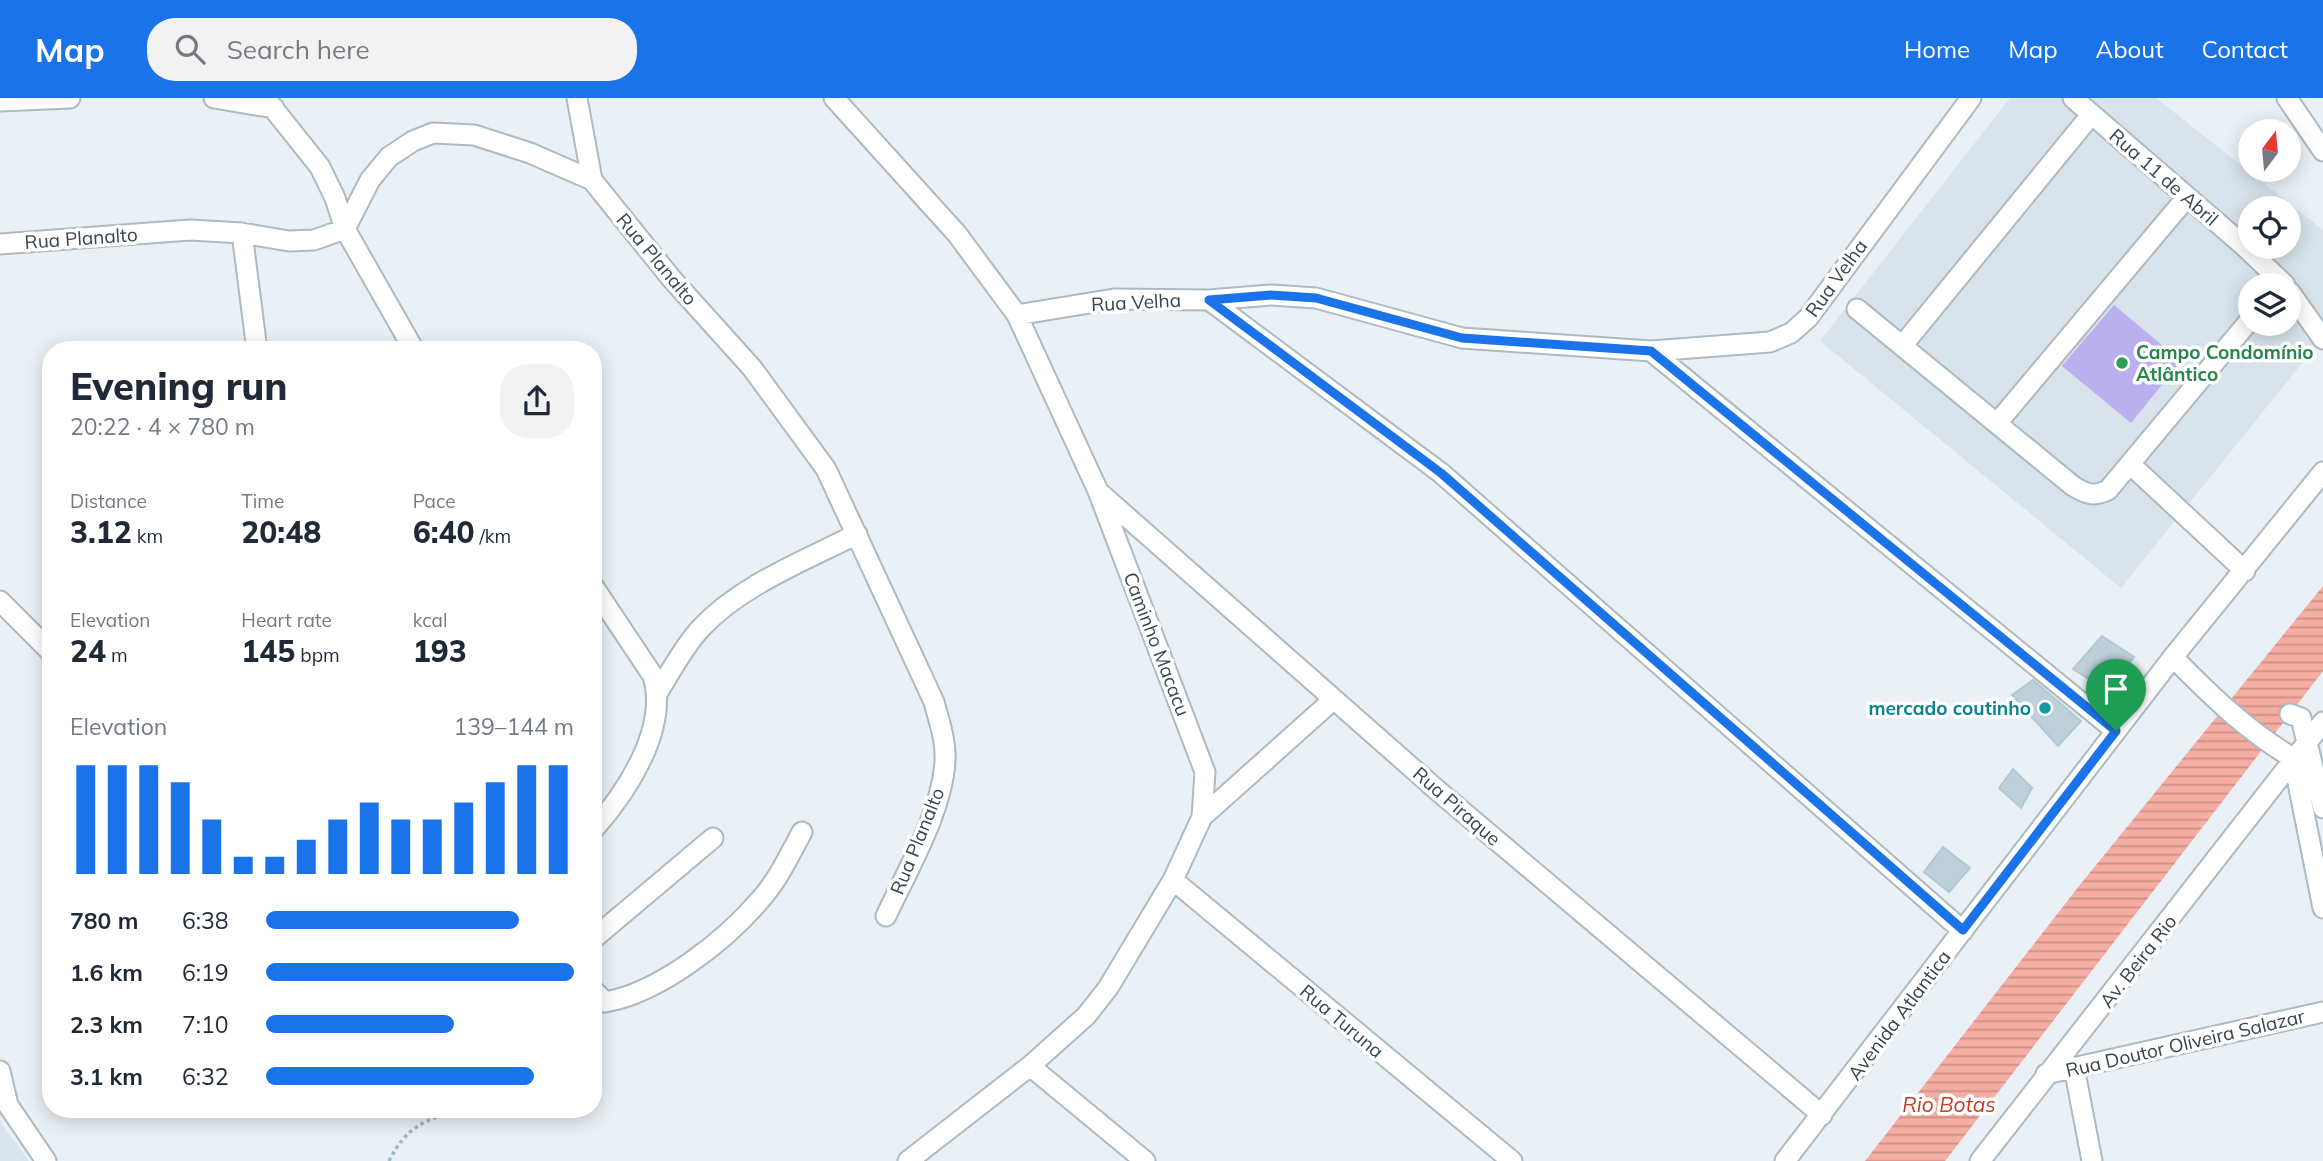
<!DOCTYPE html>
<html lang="en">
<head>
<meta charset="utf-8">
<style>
  :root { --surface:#fff; --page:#f2f2f3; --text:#1f2937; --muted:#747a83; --accent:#1a73e8 }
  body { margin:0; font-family:Mulish,sans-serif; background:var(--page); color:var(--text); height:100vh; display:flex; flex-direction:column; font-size:26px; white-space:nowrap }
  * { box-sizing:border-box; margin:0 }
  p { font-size:23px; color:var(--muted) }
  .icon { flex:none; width:38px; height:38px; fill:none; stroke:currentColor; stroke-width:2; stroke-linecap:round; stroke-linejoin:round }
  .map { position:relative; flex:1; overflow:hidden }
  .details { position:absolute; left:42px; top:243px; width:560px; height:777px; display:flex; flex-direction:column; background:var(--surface); border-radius:28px; box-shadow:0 4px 18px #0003 }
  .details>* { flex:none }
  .needle { width:46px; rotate:16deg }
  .tools { position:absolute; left:2238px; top:21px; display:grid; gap:14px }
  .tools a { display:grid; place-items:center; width:63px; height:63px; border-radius:50%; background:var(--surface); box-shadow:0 4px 18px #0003; font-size:35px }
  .pin { position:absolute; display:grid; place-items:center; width:60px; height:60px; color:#fff; margin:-72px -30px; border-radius:50% 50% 50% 0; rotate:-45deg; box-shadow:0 0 7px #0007 }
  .pin .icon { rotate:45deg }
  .round { display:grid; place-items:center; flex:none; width:74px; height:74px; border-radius:28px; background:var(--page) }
  .overview { display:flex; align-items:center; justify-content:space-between; height:119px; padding:0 28px }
  h1 { font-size:38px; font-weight:800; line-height:52px }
  .metrics { display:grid; grid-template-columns:repeat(3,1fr); gap:10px; height:119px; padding:7px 28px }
  .metrics div { display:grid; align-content:center }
  .metrics b { font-size:30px; font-weight:800 }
  .metrics small { font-size:19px; font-weight:400 }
  .metrics p { font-size:19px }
  .chart { height:196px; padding:14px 28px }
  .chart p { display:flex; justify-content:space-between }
  .chart svg { width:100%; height:126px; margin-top:7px; stroke:var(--accent); stroke-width:6 }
  ul { padding:0 28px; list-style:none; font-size:23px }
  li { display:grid; grid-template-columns:112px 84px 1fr; align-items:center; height:52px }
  li i { height:18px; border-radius:9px; background:var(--accent) }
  header { display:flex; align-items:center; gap:42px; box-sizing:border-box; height:98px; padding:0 35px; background:var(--accent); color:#fff }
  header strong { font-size:33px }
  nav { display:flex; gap:38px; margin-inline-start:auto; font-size:24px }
  .search { width:490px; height:63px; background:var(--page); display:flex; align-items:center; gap:18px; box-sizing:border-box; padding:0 24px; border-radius:28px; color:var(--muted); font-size:26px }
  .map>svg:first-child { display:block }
  .residential { fill:#d8e3eb; fill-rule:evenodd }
  .garden { fill:#bbb0ee }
  .water { fill:url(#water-rules) }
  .building { fill:#bed0d9; stroke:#b1c8d5; stroke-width:2 }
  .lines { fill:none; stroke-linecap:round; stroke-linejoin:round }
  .minor-casing { stroke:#abbac3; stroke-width:23 }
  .path { stroke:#9bb6c6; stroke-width:3.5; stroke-dasharray:3.5 3.5; stroke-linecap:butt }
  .minor { stroke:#fff; stroke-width:19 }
  .route-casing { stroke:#fff; stroke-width:14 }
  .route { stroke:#1a73e8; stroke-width:9 }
  .leisure-dot { fill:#2e9e5b; stroke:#fff; stroke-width:2.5 }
  .culture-dot { fill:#0f9aa8; stroke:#fff; stroke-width:2.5 }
  .labels { text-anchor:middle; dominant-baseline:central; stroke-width:7; stroke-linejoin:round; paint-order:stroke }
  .street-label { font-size:19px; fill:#37454c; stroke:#fff }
  .leisure-label { font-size:19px; font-weight:bold; fill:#27864d; stroke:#fff; text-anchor:start }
  .culture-label { font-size:19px; font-weight:bold; fill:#0d838f; stroke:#fff; text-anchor:end }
  .water-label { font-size:21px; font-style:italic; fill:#c33d24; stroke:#fff }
</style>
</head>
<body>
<header>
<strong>Map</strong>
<div class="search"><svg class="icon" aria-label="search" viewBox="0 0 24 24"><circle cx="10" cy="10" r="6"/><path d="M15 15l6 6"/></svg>Search here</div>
<nav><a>Home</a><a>Map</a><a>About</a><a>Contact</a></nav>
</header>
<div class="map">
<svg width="2323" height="1063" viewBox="0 0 2323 1063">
  <defs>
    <pattern id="water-rules" width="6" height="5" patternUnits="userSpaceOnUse" patternTransform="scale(1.75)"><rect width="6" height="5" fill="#f7aea2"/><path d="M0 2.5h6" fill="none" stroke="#c98f86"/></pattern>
  </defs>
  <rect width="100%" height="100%" fill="#eaf1f6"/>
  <!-- residential -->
  <path class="residential" d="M2010 0H2156L2323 132V239L2121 490 1820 243ZM2250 110H2289V149H2250ZM2250 187H2289V226H2250Z
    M0 1016 1 1025 29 1063H0Z"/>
  <!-- garden -->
  <path class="garden" d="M2114 207 2181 263 2131 325 2062 268Z"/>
  <!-- water -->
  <path class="water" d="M2323 488V573L1945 1063H1865L2079 788Z"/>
  <!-- building -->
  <path class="building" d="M2102 538 2134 559 2106 592 2073 571Z
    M2033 582 2081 623 2058 648 2012 597Z
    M2013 671 2032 690 2021 710 1999 690Z
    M1943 749 1970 770 1949 794 1924 774Z"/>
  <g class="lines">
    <!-- minor casing -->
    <g class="minor-casing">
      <path id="minor" d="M214 0 274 10
        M265 0 320 69 335 100 345 131 414 252
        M577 0 592 82
        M834 0 957 136 1017 217 1098 393 1205 674 1202 719 1173 782 1108 890 1086 918 1030 968 908 1063
        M2073 0 2243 147 2285 187
        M2287 0 2323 53
        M0 3 70 0
        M242 135 257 252
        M0 146 190 132 242 135 289 143 314 142 345 131 370 82 389 59 413 43 433 35 474 37 530 55 592 82 671 180 752 270 826 371 934 604C939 623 946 642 945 662 943 712 907 773 886 818
        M2289 193 2323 241
        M1209 202 1441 375 1963 833
        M1857 211 2073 388C2086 396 2094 399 2108 392L2250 222
        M1017 217 1114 201 1209 202 1271 197 1316 200 1462 240 1651 253 1770 244 1791 235 1808 220 1971 0
        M1902 248 2091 17
        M1651 253 2116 633
        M1998 324 2187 99
        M2130 366 2245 473
        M1101 396 1437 692 1822 1017
        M593 488 653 578C669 630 627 694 593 732
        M0 503 51 554
        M2173 559C2209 596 2247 633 2293 660
        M658 594C671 573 683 550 700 531 741 487 804 463 857 436
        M2290 616 2301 620 2323 710
        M2293 660 2323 810
        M1202 719 1334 601
        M1173 782 1512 1063
        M593 841 713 740
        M593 892 605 904C659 895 725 843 760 802 778 782 789 758 802 734
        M1030 968 1145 1063
        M2074 969 2092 1063
        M0 973 8 1007 46 1063
        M2046 976 2323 914
        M1785 1063 2173 559 2323 374
        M1980 1063 2323 624"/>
    </g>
    <!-- path -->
    <path class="path" d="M389 1063C407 1028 424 1022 461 1012"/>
    <!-- minor -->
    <use href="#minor" class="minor"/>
  </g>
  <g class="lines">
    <!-- route casing -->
    <g class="route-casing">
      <path id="route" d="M1271 197 1316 200 1462 240 1651 253 2116 633 1963 832 1441 375 1209 202Z"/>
    </g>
    <!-- route -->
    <use href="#route" class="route"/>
  </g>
  <!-- markers -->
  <circle class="leisure-dot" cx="2122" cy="265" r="7"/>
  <circle class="culture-dot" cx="2045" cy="610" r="7"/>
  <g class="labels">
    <!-- street labels -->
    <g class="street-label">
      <text transform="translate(2164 79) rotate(41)">Rua 11 de Abril</text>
      <text transform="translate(81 140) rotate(-4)">Rua Planalto</text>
      <text transform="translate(657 161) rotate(50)">Rua Planalto</text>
      <text transform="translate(1836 180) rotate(-54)">Rua Velha</text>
      <text transform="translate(1136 204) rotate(-3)">Rua Velha</text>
      <text transform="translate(1157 546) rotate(69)">Caminho Macacu</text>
      <text transform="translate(1457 708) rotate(41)">Rua Piraque</text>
      <text transform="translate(917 743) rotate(-68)">Rua Planalto</text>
      <text transform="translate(2138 863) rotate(-52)">Av. Beira Rio</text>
      <text transform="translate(1899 917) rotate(-53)">Avenida Atlantica</text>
      <text transform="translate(1342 923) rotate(40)">Rua Turuna</text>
      <text transform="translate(2185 945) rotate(-13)">Rua Doutor Oliveira Salazar</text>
    </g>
    <!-- leisure labels -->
    <g class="leisure-label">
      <text x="2136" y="254">Campo Condomínio<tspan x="2136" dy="22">Atlântico</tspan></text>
    </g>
    <!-- culture labels -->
    <g class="culture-label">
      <text x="2031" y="610">mercado coutinho</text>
    </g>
    <!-- water labels -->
    <g class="water-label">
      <text x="1949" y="1006">Rio Botas</text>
    </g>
  </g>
</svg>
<div class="tools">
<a><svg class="needle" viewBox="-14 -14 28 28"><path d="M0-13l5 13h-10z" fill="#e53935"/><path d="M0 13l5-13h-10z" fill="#747a83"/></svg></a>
<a><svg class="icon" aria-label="locate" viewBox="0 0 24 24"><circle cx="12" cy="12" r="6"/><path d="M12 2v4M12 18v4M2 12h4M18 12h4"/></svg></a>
<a><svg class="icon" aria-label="layers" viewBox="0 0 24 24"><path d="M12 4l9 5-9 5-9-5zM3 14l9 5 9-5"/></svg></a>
</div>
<div class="pin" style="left:2116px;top:633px;background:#1e9e55"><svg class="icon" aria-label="arrive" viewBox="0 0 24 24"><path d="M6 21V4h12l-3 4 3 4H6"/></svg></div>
<section class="details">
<div class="overview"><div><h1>Evening run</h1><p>20:22 · 4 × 780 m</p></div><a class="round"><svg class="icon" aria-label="share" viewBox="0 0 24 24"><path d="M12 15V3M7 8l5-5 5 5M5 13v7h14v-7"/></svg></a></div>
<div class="metrics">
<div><p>Distance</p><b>3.12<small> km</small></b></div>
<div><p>Time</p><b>20:48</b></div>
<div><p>Pace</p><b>6:40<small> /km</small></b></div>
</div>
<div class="metrics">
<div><p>Elevation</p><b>24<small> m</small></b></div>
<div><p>Heart rate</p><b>145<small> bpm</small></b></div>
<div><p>kcal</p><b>193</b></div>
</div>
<div class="chart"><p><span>Elevation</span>139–144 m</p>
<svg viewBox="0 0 160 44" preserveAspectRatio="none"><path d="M5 44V6M15 44V6M25 44V6M35 44V12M45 44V25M55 44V38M65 44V38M75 44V32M85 44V25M95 44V19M105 44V25M115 44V25M125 44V19M135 44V12M145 44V6M155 44V6"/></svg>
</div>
<ul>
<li><b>780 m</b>6:38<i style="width:82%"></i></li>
<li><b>1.6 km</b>6:19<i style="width:100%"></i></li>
<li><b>2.3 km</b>7:10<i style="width:61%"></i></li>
<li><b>3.1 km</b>6:32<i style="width:87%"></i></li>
</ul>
</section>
</div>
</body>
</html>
